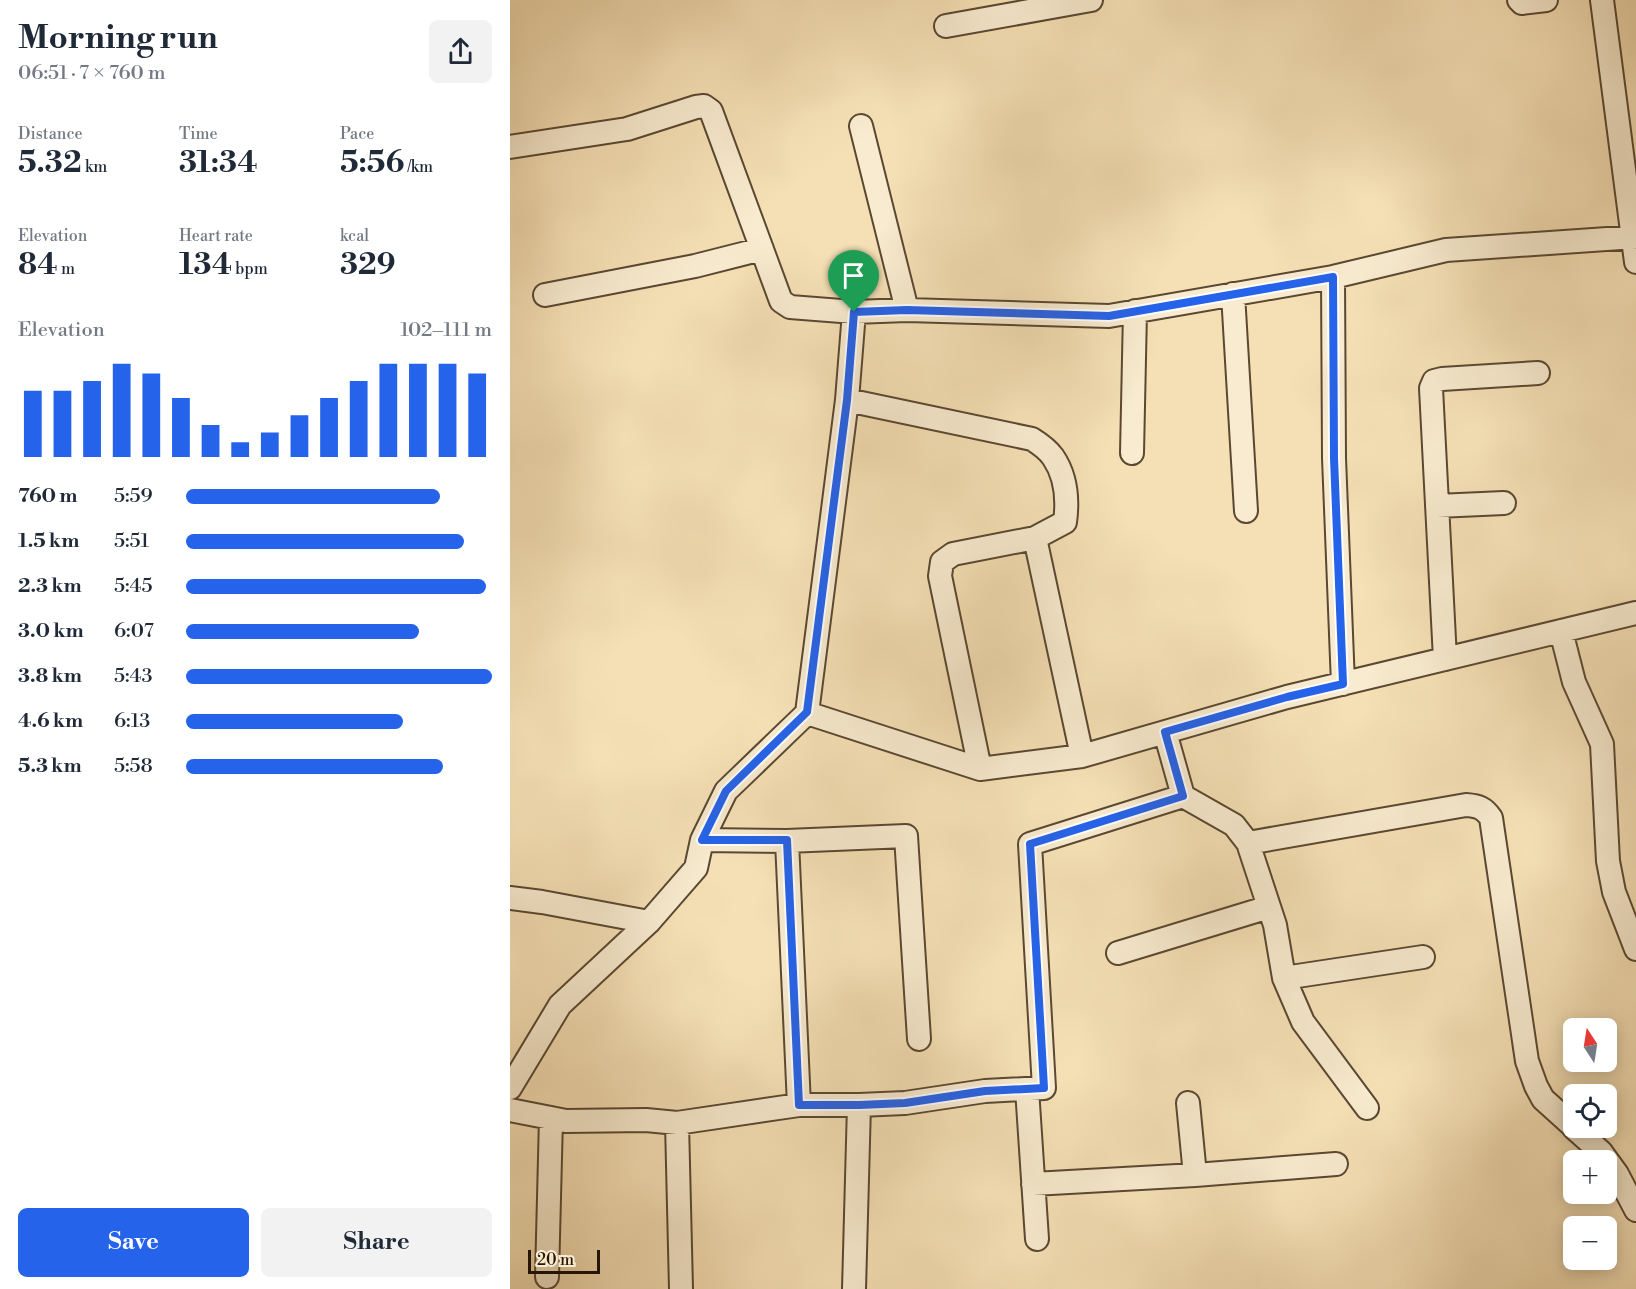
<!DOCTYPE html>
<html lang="en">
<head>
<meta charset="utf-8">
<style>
  :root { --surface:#fff; --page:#f2f2f3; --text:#1f2937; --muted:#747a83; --accent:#2563eb }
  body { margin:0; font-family:"Libre Bodoni",serif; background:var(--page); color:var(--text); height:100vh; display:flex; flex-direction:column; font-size:22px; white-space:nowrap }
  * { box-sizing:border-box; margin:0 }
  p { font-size:20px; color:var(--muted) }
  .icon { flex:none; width:33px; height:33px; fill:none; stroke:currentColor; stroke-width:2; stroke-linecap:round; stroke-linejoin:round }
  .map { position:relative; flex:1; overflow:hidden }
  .details { display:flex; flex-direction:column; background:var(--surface); width:510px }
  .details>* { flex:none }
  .needle { width:39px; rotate:348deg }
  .fabs { position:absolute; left:1053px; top:1018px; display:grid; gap:12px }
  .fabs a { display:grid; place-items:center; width:54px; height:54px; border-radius:9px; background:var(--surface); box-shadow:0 3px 15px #0003; font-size:30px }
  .scale { position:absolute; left:18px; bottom:15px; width:72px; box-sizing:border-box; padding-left:6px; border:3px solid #271606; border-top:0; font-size:16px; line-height:21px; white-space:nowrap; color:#271606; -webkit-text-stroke:4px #f8ebcf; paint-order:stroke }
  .pin { position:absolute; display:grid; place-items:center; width:51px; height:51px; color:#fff; margin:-62px -26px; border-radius:50% 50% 50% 0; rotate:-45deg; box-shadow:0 0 6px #0007 }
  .pin .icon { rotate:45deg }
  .round { display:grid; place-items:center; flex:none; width:63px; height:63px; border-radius:9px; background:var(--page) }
  .summary { display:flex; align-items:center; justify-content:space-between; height:102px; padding:0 18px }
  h1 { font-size:33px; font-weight:700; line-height:45px }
  .stats { display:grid; grid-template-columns:repeat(3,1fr); gap:9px; height:102px; padding:6px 18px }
  .stats div { display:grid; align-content:center }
  .stats b { font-size:30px; font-weight:700 }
  .stats small { font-size:16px; font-weight:400 }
  .stats p { font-size:16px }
  .chart { height:168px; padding:12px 18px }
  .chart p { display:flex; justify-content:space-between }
  .chart svg { width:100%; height:108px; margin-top:6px; stroke:var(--accent); stroke-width:6 }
  .action { display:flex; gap:12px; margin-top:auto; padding:12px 18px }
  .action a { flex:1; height:69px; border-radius:9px; background:var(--accent); color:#fff; font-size:24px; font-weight:700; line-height:69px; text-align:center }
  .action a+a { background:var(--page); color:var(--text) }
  ul { padding:0 18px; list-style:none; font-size:20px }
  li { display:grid; grid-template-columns:96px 72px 1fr; align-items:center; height:45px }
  li i { height:15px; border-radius:8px; background:var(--accent) }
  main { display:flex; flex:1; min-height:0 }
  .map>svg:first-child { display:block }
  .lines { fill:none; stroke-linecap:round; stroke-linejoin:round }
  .street-casing { stroke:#5a4832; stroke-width:26 }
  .street { stroke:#f8ebcf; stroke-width:22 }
  .route-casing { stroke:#fff; stroke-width:12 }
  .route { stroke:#2563eb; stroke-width:8 }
</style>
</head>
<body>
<main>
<section class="details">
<div class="summary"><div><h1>Morning run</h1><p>06:51 · 7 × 760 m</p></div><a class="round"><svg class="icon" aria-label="share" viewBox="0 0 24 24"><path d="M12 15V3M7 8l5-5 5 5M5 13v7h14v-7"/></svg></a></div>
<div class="stats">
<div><p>Distance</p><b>5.32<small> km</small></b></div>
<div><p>Time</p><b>31:34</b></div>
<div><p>Pace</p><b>5:56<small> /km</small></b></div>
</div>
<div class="stats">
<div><p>Elevation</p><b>84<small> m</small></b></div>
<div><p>Heart rate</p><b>134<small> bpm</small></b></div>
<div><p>kcal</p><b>329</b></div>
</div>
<div class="chart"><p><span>Elevation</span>102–111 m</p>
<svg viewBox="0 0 160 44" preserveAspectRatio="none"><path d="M5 44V17M15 44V17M25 44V13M35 44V6M45 44V10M55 44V20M65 44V31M75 44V38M85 44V34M95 44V27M105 44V20M115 44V13M125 44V6M135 44V6M145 44V6M155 44V10"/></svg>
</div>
<ul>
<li><b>760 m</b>5:59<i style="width:83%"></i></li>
<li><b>1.5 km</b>5:51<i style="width:91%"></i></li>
<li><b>2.3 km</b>5:45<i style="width:98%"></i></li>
<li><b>3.0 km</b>6:07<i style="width:76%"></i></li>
<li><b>3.8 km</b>5:43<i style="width:100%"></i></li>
<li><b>4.6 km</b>6:13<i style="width:71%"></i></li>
<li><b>5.3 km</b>5:58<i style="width:84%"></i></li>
</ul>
<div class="action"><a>Save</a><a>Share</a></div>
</section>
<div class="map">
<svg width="1126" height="1289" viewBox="0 0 1126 1289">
  <rect width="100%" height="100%" fill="#f5e0b5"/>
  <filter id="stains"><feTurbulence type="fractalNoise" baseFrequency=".00333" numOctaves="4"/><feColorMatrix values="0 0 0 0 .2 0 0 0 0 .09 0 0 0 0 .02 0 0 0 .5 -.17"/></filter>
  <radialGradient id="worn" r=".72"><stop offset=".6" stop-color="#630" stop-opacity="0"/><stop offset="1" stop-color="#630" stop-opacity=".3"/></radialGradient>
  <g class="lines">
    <!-- street casing -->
    <g class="street-casing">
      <path id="street" d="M1009 0 1012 3 1036 0
        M1092 0 1126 262
        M436 26 581 0
        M351 126 397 310
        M0 147 117 129 186 107 194 106 201 111 271 301 280 307 344 312 397 310 599 316 823 277 936 250 1126 237
        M823 277 824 458 833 684
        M723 294 736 511
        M35 295 185 266 252 249
        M337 400 522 439C530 444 538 450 543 457 556 476 558 500 555 522L525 538 443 554 432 562 430 576 470 769
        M622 453 625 311
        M927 506 994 503
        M525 538 572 756
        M1051 631 1064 682 1092 744 1098 861 1104 892 1126 949
        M935 659 921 388 924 381 932 379 1028 373
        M297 713 470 769 572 756 777 697 1126 613
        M655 732 673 796 724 825 738 843 765 925 774 978 793 1022 857 1108
        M192 840 277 841 396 836 409 1039
        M277 841 289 1105
        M738 843 956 805C969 806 974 808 981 818L1017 1061 1026 1086 1033 1099 1064 1127
        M0 898 32 902 139 922
        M608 953 759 907
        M774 978 913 957
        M0 1088 50 1005 139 922 186 868 192 840 216 791 297 713 337 400 344 312
        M517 1089 527 1239
        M678 1103 685 1175
        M0 1110 56 1121 136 1120 167 1123 289 1105H349L395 1103 475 1091 534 1088 520 844 673 796
        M167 1123 171 1289
        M1064 1128 1091 1152 1107 1174 1126 1210
        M523 1184 685 1175 826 1164
        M37 1277 41 1118
        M344 1289 349 1105"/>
    </g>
    <!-- street -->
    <use href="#street" class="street"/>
  </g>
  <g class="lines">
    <!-- route casing -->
    <g class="route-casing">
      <path id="route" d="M823 277 824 458 833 684 777 697 655 732 673 796 520 844 534 1088 475 1091 395 1103 349 1105H289L277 840H192L216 791 297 712 337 400 344 312 397 310 599 316Z"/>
    </g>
    <!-- route -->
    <use href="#route" class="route"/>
  </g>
  <rect width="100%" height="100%" filter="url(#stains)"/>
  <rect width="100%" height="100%" fill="url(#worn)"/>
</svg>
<div class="fabs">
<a><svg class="needle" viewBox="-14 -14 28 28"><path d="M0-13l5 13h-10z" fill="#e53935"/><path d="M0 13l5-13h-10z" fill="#747a83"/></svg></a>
<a><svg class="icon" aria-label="locate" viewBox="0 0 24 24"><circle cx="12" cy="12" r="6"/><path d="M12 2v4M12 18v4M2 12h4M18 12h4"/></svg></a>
<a>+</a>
<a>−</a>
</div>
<div class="scale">20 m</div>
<div class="pin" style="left:344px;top:312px;background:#1e9e55"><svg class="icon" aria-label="arrive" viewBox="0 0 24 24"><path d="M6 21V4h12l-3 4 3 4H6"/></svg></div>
</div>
</main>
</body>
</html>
